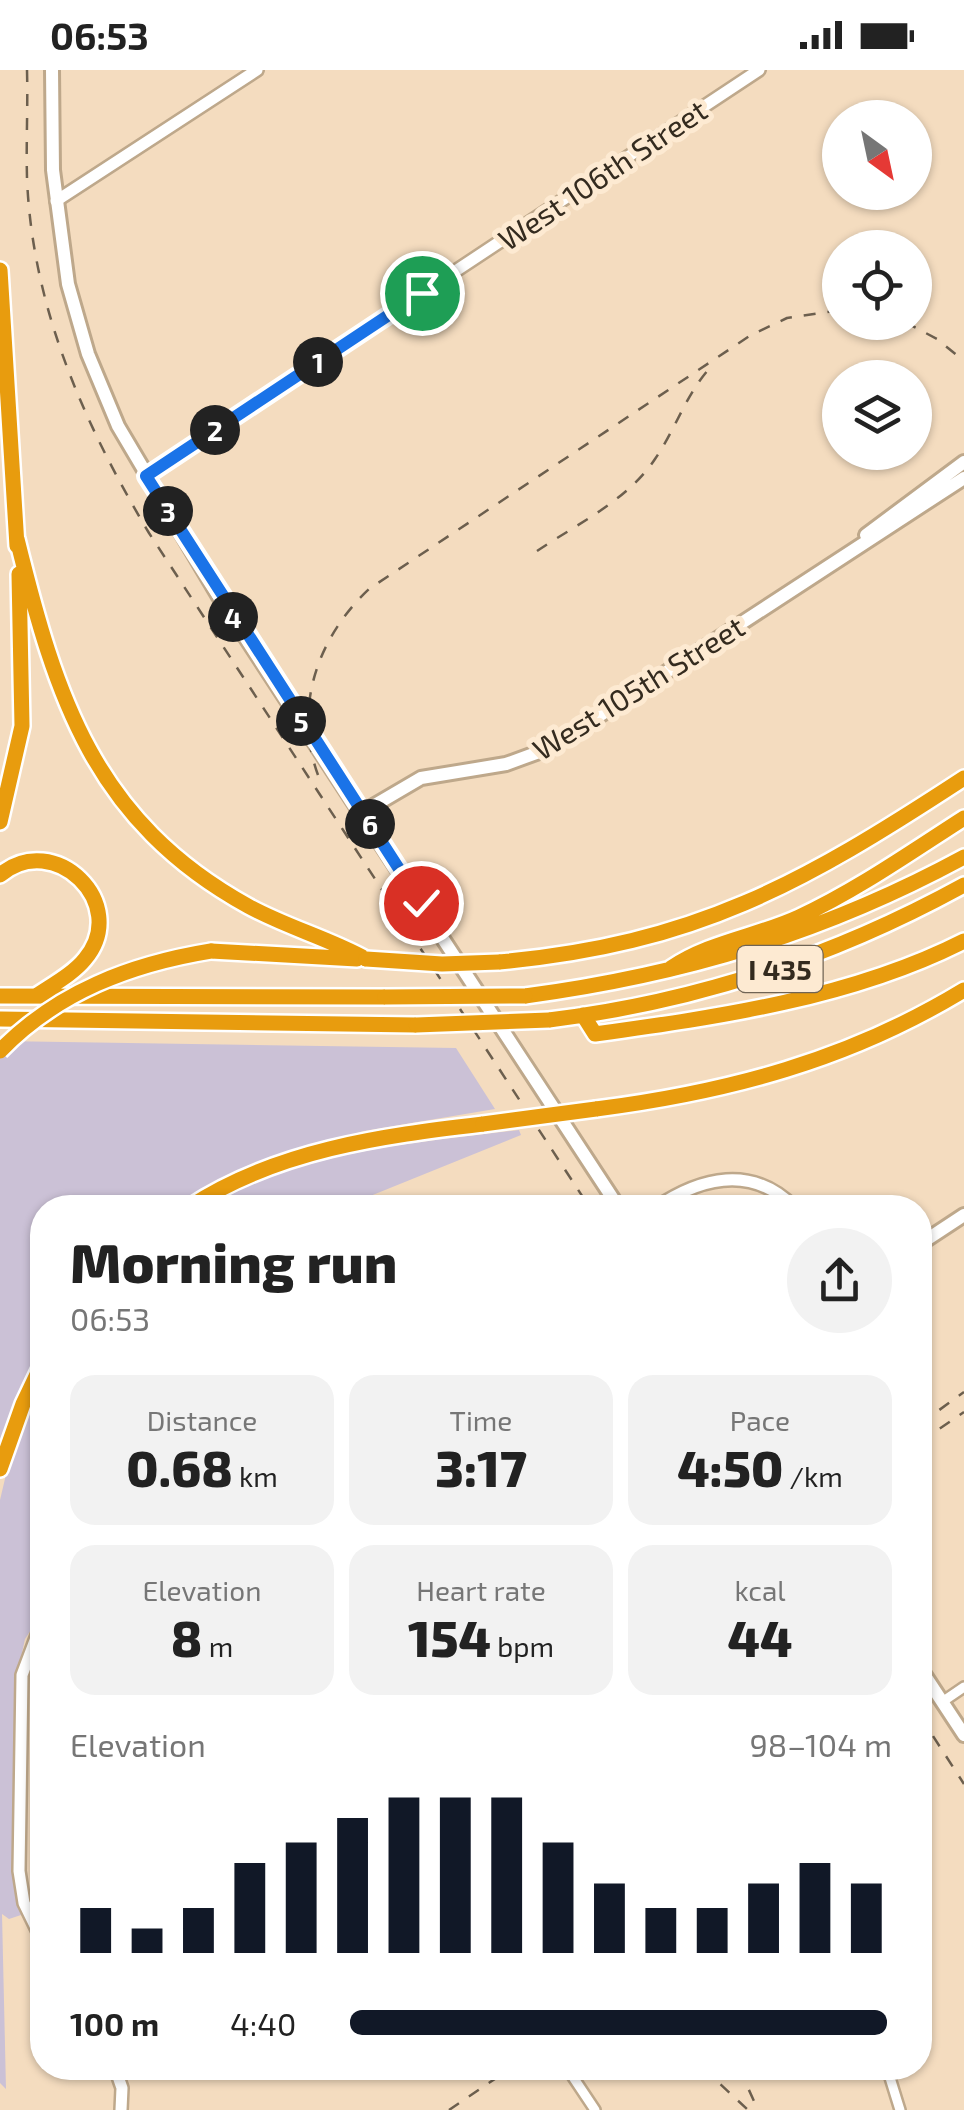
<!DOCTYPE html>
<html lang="en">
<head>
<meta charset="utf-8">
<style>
  :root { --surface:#fff; --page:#f2f2f2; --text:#222; --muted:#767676; --accent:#111827 }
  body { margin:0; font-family:"Exo 2",sans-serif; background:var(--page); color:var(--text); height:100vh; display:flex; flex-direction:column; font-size:38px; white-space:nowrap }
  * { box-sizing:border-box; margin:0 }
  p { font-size:32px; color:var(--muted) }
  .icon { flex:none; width:55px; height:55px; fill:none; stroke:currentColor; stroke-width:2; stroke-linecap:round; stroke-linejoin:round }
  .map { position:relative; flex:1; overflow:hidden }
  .side { position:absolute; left:30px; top:1125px; width:902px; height:885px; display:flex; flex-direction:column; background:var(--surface); border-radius:40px; box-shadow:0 2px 8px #0004 }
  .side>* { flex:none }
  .needle { width:65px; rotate:147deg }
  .controls { position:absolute; left:822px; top:30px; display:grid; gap:20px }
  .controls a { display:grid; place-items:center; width:110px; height:110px; border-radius:50%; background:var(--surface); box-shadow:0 2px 8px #0004; font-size:50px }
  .pin { position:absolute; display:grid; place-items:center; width:85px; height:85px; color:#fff; margin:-42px; border:5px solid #fff; border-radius:50%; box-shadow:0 2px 10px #0007 }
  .km { position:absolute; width:50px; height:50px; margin:-25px; border-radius:50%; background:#222; color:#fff; font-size:28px; line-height:50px; text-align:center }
  .round { display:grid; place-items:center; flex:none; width:105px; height:105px; border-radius:52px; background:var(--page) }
  .headline { display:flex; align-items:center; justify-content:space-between; height:170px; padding:0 40px }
  h1 { font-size:55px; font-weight:800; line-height:75px }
  .stats { display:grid; grid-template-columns:repeat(3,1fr); gap:15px; height:170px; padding:10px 40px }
  .stats div { display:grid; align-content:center; border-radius:25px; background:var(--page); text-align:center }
  .stats b { font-size:50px; font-weight:800 }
  .stats small { font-size:28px; font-weight:400 }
  .stats p { font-size:28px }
  .chart { height:280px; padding:20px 40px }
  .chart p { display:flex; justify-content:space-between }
  .chart svg { width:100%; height:180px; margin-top:10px; stroke:var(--accent); stroke-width:6 }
  ul { padding:0 40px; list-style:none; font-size:32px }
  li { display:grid; grid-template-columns:160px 120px 1fr; align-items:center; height:75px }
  li i { height:25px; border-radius:12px; background:var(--accent) }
  .status { display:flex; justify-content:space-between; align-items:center; height:70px; padding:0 50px; background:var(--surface); direction:ltr }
  .status svg { height:28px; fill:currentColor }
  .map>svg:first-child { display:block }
  .grass { fill:#cbc1d6 }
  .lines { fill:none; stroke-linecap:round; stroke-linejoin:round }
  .minor-casing { stroke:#bea88b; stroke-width:14 }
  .tertiary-casing { stroke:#bea88b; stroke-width:16 }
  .secondary-casing { stroke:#bea88b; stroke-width:18 }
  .motorway-casing { stroke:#fff; stroke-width:20 }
  .minor { stroke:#fff; stroke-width:9 }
  .tertiary { stroke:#fff; stroke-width:11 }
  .secondary { stroke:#fff; stroke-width:12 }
  .motorway { stroke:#e89c0e; stroke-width:15 }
  .rail { stroke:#6c5f4e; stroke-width:2.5; stroke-dasharray:12 12; stroke-linecap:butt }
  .motorway-bridge-casing { stroke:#fff; stroke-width:20; stroke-linecap:butt }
  .motorway-bridge { stroke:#e89c0e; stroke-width:15 }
  .route-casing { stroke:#fff; stroke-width:20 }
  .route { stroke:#1a73e8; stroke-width:12 }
  .labels { text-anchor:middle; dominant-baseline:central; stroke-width:10; stroke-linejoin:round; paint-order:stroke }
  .shield { fill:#fdead2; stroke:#706455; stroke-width:2.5 }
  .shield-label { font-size:28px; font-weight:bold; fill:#342b1f }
  .street-label { font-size:30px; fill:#342b1f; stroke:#fdead2 }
</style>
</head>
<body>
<div class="status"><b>06:53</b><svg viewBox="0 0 49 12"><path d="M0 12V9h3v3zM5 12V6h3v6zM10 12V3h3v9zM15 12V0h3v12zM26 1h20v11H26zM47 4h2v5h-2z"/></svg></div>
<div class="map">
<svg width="964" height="2040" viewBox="0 0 964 2040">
  <rect width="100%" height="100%" fill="#f4dcbf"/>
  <!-- grass -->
  <path class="grass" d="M0 971 456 978 495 1039 364 1061 294 1081 250 1096 175 1137 42 1138V1280L21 1319 0 1376Z
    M519 1060 521 1065 343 1137 201 1138C305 1081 404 1074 519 1060Z
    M42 1306V1543L25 1569 15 1615 13 1801 21 1845 9 1849 2 1844 6 2019 0 2013V1430L12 1379Z"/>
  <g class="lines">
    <!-- minor casing -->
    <g class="minor-casing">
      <path id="minor" d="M942 1632 964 1617
        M567 1998 595 2040
        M887 1998 900 2040"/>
    </g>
    <!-- tertiary casing -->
    <g class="tertiary-casing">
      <path id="tertiary" d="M56 131 257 0
        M146 406 759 0
        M655 1138C701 1107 752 1094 795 1138
        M42 1552 22 1605 19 1801 24 1833 42 1870
        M115 1998 122 2018 121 2040"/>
    </g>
    <!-- secondary casing -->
    <g class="secondary-casing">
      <path id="secondary" d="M52 0 53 100 68 214 88 284 118 356 218 525 619 1138
        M866 465 964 392
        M363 742 421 708 506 694 550 678 964 408
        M920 1174 964 1145
        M920 1598 964 1665"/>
    </g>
    <!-- motorway casing -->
    <g class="motorway-casing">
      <path id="motorway" d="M0 200 17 476
        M17 469C56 627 94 751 248 836 286 857 328 868 366 889
        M0 752 22 656 19 504
        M0 805C54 759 131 834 85 889 73 904 52 915 36 926
        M211 881 357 889
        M499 892C696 874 802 814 964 708
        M671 898C709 872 758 866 799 847 857 820 911 782 964 748
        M0 926 385 927
        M525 926C682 905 824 863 964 787
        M583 945 595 964C718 947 852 928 964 871
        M0 949 416 955
        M549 950C697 932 833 887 964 815
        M596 1039C728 1022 849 990 964 920
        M188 1138C276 1080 381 1066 483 1054
        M0 1399 23 1334 42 1294"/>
    </g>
    <!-- minor -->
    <use href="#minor" class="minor"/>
    <!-- tertiary -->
    <use href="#tertiary" class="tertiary"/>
    <!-- secondary -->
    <use href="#secondary" class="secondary"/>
    <!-- motorway -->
    <use href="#motorway" class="motorway"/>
    <!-- rail -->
    <path class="rail" d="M27 0C28 36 26 72 27 108 32 237 84 354 149 463L590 1138
      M905 252 937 269 964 291
      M537 481C577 454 628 430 655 389 675 360 685 327 708 300
      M318 705C293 637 318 567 369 519L751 265 787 248 840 240
      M920 1354 964 1322
      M920 1372 964 1342
      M920 1646 964 1714
      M703 1998 748 2040
      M739 1998 758 2040
      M449 2040 511 1998"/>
    <!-- motorway-bridge casing -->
    <g class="motorway-bridge-casing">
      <path id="motorway-bridge" d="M366 889 442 894 499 892
        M385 927 525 926
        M416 955 549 950
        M0 981C57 922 131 894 211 881
        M483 1054 596 1039"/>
    </g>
    <!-- motorway-bridge -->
    <use href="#motorway-bridge" class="motorway-bridge"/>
  </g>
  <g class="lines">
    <!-- route casing -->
    <g class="route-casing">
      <path id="route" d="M421 833 146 406 422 223"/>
    </g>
    <!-- route -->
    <use href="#route" class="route"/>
  </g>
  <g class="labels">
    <!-- shield labels -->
    <rect class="shield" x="737.5" y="876" width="85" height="46" rx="8"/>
    <g class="shield-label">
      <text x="780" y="899">I 435</text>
    </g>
    <!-- street labels -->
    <g class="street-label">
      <text transform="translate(602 104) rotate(-34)">West 106th Street</text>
      <text transform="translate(638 617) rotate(-32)">West 105th Street</text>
    </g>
  </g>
</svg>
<div class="controls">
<a><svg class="needle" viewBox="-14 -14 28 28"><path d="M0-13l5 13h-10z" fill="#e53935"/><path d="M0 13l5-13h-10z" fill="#767676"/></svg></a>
<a><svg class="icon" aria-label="locate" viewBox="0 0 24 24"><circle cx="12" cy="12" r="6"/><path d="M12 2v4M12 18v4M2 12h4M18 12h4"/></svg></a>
<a><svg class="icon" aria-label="layers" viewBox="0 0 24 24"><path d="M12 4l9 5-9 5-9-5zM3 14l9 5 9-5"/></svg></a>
</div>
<div class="pin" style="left:422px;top:223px;background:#1e9e55"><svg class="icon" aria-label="arrive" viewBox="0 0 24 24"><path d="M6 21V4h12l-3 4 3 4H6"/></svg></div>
<div class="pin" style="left:421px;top:833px;background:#d93025"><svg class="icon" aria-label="check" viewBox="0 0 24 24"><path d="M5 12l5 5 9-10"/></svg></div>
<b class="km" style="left:318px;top:292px">1</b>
<b class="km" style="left:215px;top:360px">2</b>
<b class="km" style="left:168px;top:441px">3</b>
<b class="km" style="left:233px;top:547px">4</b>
<b class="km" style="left:301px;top:651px">5</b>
<b class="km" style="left:370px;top:754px">6</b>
<section class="side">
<div class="headline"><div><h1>Morning run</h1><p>06:53</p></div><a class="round"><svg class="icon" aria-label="share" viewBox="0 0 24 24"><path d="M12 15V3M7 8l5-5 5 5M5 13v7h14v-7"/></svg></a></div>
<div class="stats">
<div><p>Distance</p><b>0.68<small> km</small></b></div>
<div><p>Time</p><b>3:17</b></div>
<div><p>Pace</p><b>4:50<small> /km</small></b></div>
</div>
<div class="stats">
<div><p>Elevation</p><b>8<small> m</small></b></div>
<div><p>Heart rate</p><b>154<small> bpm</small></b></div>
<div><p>kcal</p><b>44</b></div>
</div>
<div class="chart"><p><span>Elevation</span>98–104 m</p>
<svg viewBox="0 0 160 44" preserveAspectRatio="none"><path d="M5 44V33M15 44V38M25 44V33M35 44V22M45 44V17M55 44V11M65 44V6M75 44V6M85 44V6M95 44V17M105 44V27M115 44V33M125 44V33M135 44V27M145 44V22M155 44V27"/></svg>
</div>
<ul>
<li><b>100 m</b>4:40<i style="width:99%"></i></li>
</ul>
</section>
</div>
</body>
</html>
